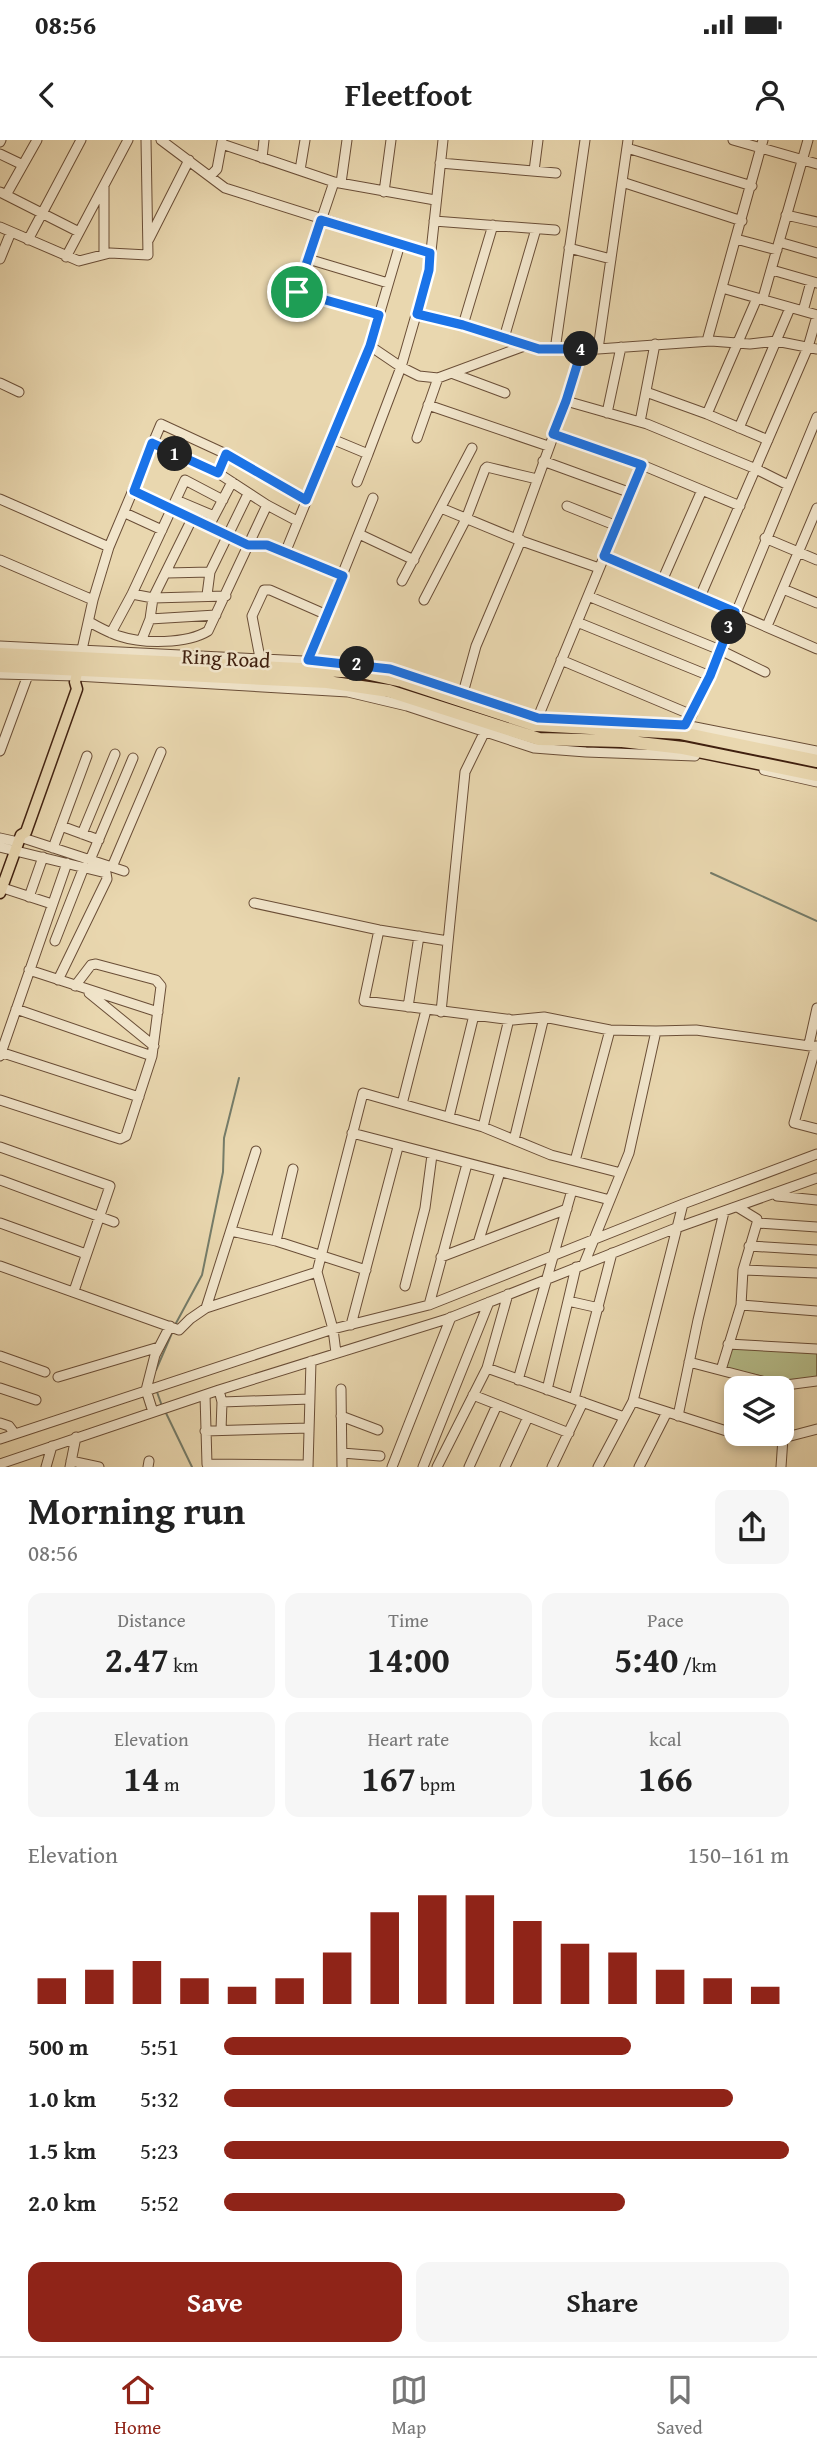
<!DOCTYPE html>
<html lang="en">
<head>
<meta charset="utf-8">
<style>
  :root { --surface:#fff; --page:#f6f6f6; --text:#222; --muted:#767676; --line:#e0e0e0; --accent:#8f2418 }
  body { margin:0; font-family:"Gentium Book Plus",serif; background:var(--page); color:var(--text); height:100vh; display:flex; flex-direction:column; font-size:26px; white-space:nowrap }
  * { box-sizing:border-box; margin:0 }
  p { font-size:23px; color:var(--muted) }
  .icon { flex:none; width:38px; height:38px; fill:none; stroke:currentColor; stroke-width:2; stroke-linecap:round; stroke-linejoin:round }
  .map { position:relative; height:1327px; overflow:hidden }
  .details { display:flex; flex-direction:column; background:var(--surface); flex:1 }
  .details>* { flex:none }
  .buttons { position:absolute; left:724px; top:1236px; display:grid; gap:14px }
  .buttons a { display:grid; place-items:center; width:70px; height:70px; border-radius:14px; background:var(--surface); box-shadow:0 4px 10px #0003; font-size:35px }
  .pin { position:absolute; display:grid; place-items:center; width:60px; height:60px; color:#fff; margin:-30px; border:4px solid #fff; border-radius:50%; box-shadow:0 2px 7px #0007 }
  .km { position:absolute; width:35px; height:35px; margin:-18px; border-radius:50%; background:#222; color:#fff; font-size:19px; line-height:35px; text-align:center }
  .round { display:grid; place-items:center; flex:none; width:74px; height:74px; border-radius:14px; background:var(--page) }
  .head { display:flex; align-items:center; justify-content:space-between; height:119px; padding:0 28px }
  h1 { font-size:38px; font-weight:800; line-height:52px }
  .metrics { display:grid; grid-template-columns:repeat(3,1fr); gap:10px; height:119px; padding:7px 28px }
  .metrics div { display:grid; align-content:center; border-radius:14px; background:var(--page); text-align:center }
  .metrics b { font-size:35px; font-weight:800 }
  .metrics small { font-size:19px; font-weight:400 }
  .metrics p { font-size:19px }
  .chart { height:196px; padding:14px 28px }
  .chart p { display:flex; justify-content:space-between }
  .chart svg { width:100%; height:126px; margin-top:7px; stroke:var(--accent); stroke-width:6 }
  .primary-button { display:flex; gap:14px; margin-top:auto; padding:14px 28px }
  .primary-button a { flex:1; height:80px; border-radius:14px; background:var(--accent); color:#fff; font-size:28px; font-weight:800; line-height:80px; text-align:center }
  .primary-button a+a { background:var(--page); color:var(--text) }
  ul { padding:0 28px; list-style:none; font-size:23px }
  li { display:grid; grid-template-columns:112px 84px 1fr; align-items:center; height:52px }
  li i { height:18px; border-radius:9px; background:var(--accent) }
  .status { display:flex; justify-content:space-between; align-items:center; height:49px; padding:0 35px; background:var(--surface); direction:ltr }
  .status svg { height:19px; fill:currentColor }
  header { display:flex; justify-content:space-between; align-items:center; height:91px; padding:0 28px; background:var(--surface); font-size:32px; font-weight:800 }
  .tabs { display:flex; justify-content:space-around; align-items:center; height:98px; border-top:2px solid var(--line); background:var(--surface); font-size:19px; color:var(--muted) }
  .tabs a { display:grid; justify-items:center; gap:4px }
  .tabs .active { color:var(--accent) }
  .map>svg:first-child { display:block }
  .green { fill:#b6be8b; stroke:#7b6f4d; stroke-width:2 }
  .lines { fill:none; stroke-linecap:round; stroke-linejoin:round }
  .stream { stroke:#757c69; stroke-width:2 }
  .minor-casing { stroke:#6a4e37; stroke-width:11 }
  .major-casing { stroke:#40200f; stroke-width:13 }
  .highway-casing { stroke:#40200f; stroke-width:15 }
  .minor { stroke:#f1e5cb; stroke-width:9 }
  .major { stroke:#e9d7af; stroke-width:10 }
  .highway { stroke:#e9d7af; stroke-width:12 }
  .route-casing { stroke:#fff; stroke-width:14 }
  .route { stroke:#1a73e8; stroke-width:9 }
  .labels { text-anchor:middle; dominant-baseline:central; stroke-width:5; stroke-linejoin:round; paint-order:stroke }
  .street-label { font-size:21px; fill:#40200f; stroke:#f1e5cb }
</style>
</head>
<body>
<div class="status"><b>08:56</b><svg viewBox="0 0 49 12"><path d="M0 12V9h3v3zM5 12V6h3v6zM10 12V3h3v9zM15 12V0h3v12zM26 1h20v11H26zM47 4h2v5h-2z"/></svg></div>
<header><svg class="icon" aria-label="back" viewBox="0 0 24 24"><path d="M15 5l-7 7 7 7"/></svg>Fleetfoot<svg class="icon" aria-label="person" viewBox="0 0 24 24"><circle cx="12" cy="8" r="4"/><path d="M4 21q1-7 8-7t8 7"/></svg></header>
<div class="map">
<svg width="817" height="1327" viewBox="0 0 817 1327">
  <rect width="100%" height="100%" fill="#e9d7af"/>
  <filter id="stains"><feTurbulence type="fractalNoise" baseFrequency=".00286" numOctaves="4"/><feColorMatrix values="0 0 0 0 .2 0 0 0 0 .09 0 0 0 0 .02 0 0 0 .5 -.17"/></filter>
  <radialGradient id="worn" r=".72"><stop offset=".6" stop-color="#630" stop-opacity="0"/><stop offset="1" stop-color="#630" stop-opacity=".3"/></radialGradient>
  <!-- green -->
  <path class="green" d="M731 1207 817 1213V1237L785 1242 725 1228Z"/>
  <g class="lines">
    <!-- stream -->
    <path class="stream" d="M711 733 817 781
      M175 1185 202 1135 223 1032 224 998 239 938
      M156 1230 172 1193
      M157 1252 162 1266
      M165 1271 192 1327"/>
    <!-- minor casing -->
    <g class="minor-casing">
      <path id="minor" d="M161 0 225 48 430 113
        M733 0 817 24
        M0 2 1 0
        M222 4 334 42 435 60
        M627 8 752 46
        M0 14 23 25
        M262 18 264 0
        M440 23 556 33
        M300 30 305 0
        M534 31 538 0
        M210 36 217 29 222 2
        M334 42 297 152 379 175
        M622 42 742 81
        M341 43 347 0
        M104 47V114
        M0 52 79 92
        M384 52 391 0
        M6 55 37 0
        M786 75 817 82
        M434 81 555 90
        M0 87 79 121 110 113 148 115 146 0
        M149 99 189 20
        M736 99 777 110
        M28 100 81 0
        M779 102 817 113
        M569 108 611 119
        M66 117 128 0
        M0 119 11 92
        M308 119 388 143
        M772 130 817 143
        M722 148 817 175
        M757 158 707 274 768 300
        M763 158 808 0
        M803 171 811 142
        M417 174 463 185 539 209H598L711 201 750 204 776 201 817 209
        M463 185 493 85
        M504 198 536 89
        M707 201 763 0
        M370 206 401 227 419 236 438 238 527 205
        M582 209 566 261 647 284 756 329 788 345
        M598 209 628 0
        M555 210 585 0
        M454 234 505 253
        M0 243 19 252
        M646 252 707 274
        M428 265 548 306
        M607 273 621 207
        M640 282 655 204
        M739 288 790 168
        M553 294 642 325 740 366
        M417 298 438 238
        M332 299 368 314 401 227 429 130 443 0
        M152 303 218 333 267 365 297 381
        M543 321 631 353
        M218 333 226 314
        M357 342 368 314
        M134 351 248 405H267L343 436
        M0 359 109 407
        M176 360 214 376
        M567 366 617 386
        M441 368 516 399 599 428
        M125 373 162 390
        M209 386 232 342
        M359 394 414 420
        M765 398 817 420
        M516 399 566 261
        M285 413 370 206 400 104
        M604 416 817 509
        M0 420 93 460 81 514
        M167 433 210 432
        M402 441 472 308
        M662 441 702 350
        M783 449 817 463
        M132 454 153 458 226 456
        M207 455 210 432 248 354
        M588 456 720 510 765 532
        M700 457 808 207 817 176
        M93 460 109 407 161 284 226 314 306 360
        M424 460 466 379 485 329 487 327 537 339
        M150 479 216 475
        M89 482C99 487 109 493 119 496 143 504 187 504 208 491L267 365
        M577 482 710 536
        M767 486 817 368
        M111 493 132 454 185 340 223 360
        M142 499 150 479 153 458 192 379
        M0 506 363 524 408 534 538 578 685 585 817 611
        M260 518 252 476 264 450H270L327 475
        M308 520 373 358
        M561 520 692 575
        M0 534 76 536 348 552 407 566 534 608 586 612 695 616
        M463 553 476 506 521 400
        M536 582 642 325
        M684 587 710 536 817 277
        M0 611 28 535
        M764 630 817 642
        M61 686 99 700
        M82 694 115 614
        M20 697 124 731
        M0 698 18 702
        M0 707 106 733 107 739 58 840
        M53 708 87 616
        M90 720 133 618
        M112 727 161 612
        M0 747 52 764
        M29 757 43 717
        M254 763 379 790 448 801
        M379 790 364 861 513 880 544 877 610 890 656 891
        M55 801 84 727
        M29 830 158 872
        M89 853 154 906
        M408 867 419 796
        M16 869 152 916
        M441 872 465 632 486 589
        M809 904 817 868
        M816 906 794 983 817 989
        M0 912 139 957
        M0 916 67 723
        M0 960 120 999 126 996 152 916 161 846 156 840 96 824 91 825 75 846
        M402 964 426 870
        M449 977 474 875
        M483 987 509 879
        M352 993 610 1060
        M514 1000 544 877
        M0 1007 110 1046 74 1151
        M575 1021 610 890
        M0 1040 114 1082
        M777 1056 817 1060
        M0 1083 86 1114
        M757 1083 817 1087
        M231 1091 276 1101 366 1130
        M276 1101 293 1029
        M478 1103 500 1032
        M749 1106 817 1110
        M441 1117 567 1069
        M584 1124 629 1013 656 891 696 890 817 907
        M0 1126 179 1190 190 1179 206 1168 317 1132
        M743 1130 817 1133
        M405 1146 425 1068 432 1015
        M568 1161 599 1168
        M429 1165 467 1024
        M741 1165 817 1171
        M206 1168 256 1011
        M351 1185 398 1007
        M728 1204 817 1209
        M336 1213 333 1189 317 1132 363 953 483 987 551 1015 621 1033
        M0 1216 45 1232
        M689 1222 769 1243 786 1245 817 1241
        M487 1228 624 1277
        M721 1230 741 1165 743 1130 757 1083V1079L739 1068
        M58 1237 159 1207
        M518 1240 572 1050
        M0 1248 36 1260
        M341 1249 342 1327
        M219 1250 222 1262 310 1259
        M547 1250 576 1127
        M205 1255 207 1324 308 1325
        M473 1255 569 1293
        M574 1259 612 1113
        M633 1261 742 1296 762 1299 783 1298 817 1289
        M153 1272 146 1250 155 1215 170 1186
        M341 1276 378 1290
        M678 1276 698 1180 724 1072
        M0 1283 9 1286 15 1294
        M221 1290 222 1262
        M205 1291 309 1288
        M0 1299 333 1189 429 1165 683 1064 817 1014
        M342 1313 380 1316
        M71 1321 99 1327
        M0 1324 219 1250 447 1179 676 1088 817 1038
        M46 1327 52 1306
        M70 1327 76 1297
        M148 1327 149 1321
        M308 1327 311 1221
        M392 1327 451 1177
        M423 1327 489 1162
        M437 1327 487 1228 508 1154
        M469 1327 497 1265
        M505 1327 528 1277
        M552 1327 583 1262
        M598 1327 633 1261 683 1064
        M639 1327 667 1272
        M781 1327 783 1298"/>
    </g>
    <!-- major casing -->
    <g class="major-casing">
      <path id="major" d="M0 753 21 695 26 692 77 549 75 542 79 524"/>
    </g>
    <!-- highway casing -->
    <g class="highway-casing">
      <path id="highway" d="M0 514 361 532 402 541 535 585 681 593 817 621
        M0 526 327 542 389 551 539 599 622 601 683 608 817 635"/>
    </g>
    <!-- minor -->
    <use href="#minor" class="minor"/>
    <!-- major -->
    <use href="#major" class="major"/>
    <!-- highway -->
    <use href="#highway" class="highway"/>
  </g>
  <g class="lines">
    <!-- route casing -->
    <g class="route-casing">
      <path id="route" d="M321 80 430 113 429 130 417 174 463 185 539 209H582L566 261 553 294 642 325 604 416 735 472 710 536 685 585 538 578 390 529 308 520 343 436 267 405H248L134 351 152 303 218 333 226 314 306 360 370 206 379 175 297 152Z"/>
    </g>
    <!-- route -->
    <use href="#route" class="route"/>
  </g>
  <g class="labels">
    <!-- street labels -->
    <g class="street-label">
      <text transform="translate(226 518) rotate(3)">Ring Road</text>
    </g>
  </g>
  <rect width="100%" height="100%" filter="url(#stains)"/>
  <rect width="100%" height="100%" fill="url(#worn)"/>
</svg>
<div class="buttons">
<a><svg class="icon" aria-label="layers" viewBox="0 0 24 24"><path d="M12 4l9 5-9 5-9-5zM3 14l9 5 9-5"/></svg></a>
</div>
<div class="pin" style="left:297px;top:152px;background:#1e9e55"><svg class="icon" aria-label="arrive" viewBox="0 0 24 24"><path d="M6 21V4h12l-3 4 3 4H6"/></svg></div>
<b class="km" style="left:175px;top:314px">1</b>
<b class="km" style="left:357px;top:524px">2</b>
<b class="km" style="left:729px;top:487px">3</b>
<b class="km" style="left:581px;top:209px">4</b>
</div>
<section class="details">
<div class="head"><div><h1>Morning run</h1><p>08:56</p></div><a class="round"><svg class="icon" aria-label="share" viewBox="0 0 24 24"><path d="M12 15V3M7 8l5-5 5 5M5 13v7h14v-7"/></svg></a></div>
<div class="metrics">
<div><p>Distance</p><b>2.47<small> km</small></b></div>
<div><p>Time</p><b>14:00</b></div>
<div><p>Pace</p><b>5:40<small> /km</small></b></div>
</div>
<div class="metrics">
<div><p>Elevation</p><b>14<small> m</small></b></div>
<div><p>Heart rate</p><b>167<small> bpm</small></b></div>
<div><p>kcal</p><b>166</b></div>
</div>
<div class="chart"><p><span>Elevation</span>150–161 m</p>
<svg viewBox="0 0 160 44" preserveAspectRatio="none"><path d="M5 44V35M15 44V32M25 44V29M35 44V35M45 44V38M55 44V35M65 44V26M75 44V12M85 44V6M95 44V6M105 44V15M115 44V23M125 44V26M135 44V32M145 44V35M155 44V38"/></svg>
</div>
<ul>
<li><b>500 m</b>5:51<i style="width:72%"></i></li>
<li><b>1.0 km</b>5:32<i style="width:90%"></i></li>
<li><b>1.5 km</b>5:23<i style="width:100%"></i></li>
<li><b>2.0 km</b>5:52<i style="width:71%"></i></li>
</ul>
<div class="primary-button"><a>Save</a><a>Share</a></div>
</section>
<nav class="tabs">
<a class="active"><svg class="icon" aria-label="home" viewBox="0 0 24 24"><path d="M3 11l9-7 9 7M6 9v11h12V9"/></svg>Home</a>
<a><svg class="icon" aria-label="map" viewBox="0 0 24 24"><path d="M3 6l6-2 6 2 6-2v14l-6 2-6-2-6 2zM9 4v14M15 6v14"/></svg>Map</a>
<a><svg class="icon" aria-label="saved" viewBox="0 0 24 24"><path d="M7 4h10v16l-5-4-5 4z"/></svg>Saved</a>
</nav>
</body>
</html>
